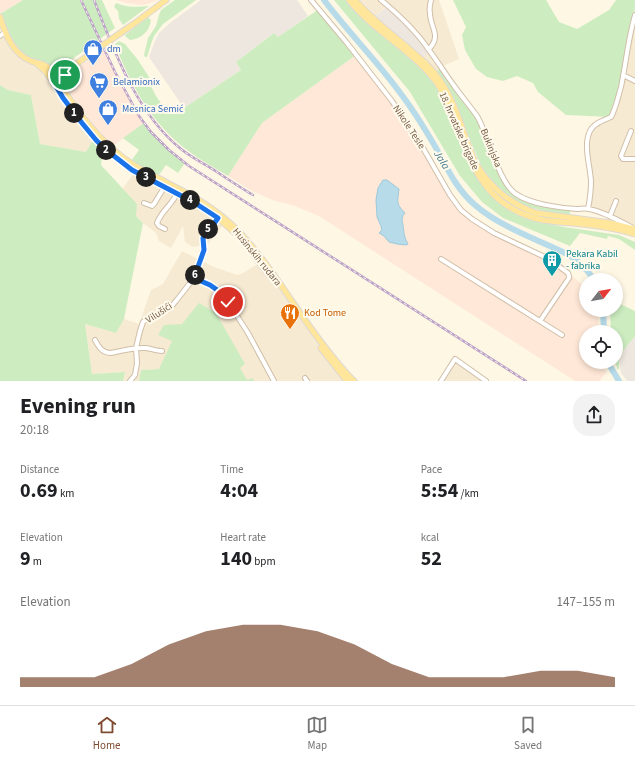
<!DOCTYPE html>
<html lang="en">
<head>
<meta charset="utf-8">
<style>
  :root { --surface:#fff; --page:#f2f2f2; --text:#202124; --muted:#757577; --line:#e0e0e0; --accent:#7e4b31 }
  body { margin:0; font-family:"Source Sans 3",sans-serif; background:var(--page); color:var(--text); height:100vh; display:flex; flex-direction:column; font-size:15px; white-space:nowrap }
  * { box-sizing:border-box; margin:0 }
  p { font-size:13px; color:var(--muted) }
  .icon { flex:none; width:22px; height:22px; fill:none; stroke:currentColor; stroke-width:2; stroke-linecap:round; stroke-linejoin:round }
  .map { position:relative; height:381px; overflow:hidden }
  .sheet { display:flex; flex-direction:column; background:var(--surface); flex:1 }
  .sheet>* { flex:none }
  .needle { width:26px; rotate:59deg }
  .controls { position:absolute; left:579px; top:273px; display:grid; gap:8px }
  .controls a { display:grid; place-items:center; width:44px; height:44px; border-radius:50%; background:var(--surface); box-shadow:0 2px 6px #0003; font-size:20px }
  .pin { position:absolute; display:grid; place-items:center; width:34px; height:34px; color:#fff; margin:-17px; border:2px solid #fff; border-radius:50%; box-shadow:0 1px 4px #0007 }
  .km { position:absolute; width:20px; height:20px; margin:-10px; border-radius:50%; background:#222; color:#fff; font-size:11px; line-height:20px; text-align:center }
  .round { display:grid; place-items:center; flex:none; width:42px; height:42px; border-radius:16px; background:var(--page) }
  .summary { display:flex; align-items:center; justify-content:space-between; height:68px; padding:0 20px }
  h1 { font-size:22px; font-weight:700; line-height:30px }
  .metrics { display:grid; grid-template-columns:repeat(3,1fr); gap:6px; height:68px; padding:4px 20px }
  .metrics div { display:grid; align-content:center }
  .metrics b { font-size:20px; font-weight:700 }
  .metrics small { font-size:11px; font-weight:400 }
  .metrics p { font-size:11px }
  .chart { height:112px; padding:8px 20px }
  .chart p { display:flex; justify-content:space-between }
  .chart svg { width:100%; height:72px; margin-top:4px; fill:var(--accent); opacity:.7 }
  .dock { display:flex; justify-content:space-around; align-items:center; height:56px; border-top:1px solid var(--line); background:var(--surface); font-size:11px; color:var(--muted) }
  .dock a { display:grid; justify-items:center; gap:2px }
  .dock .active { color:var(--accent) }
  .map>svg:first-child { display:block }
  .residential { fill:#f6ead2 }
  .commercial { fill:#ffe8d7 }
  .industrial { fill:#ede7df }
  .green { fill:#cdedc1 }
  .water { fill:#b7dbe9; stroke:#9ccadb }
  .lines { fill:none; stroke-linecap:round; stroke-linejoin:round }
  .river { stroke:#b7dbe9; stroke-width:6 }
  .minor-casing { stroke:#d0bfa9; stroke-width:6 }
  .major-casing { stroke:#dfd9d3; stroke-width:7 }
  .minor { stroke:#fff; stroke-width:4 }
  .major { stroke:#ffe69a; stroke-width:5 }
  .rail-casing { stroke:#bba1c8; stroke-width:2.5 }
  .rail { stroke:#fffaec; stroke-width:1; stroke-dasharray:3; stroke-linecap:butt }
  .major-bridge-casing { stroke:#dfd9d3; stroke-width:7; stroke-linecap:butt }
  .major-bridge { stroke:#ffe69a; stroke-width:5 }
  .route-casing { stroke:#fff; stroke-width:8 }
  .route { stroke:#1a73e8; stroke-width:5 }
  .labels { text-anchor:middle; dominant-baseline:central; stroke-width:4; stroke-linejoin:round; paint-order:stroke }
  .shop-label { font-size:10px; fill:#366cbe; stroke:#fffaec; text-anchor:start }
  .street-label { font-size:10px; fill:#785f47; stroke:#fffaec }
  .culture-label { font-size:10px; fill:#0d838f; stroke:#fffaec; text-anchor:start }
  .food-label { font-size:10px; fill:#c56008; stroke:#fffaec; text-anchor:start }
  .water-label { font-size:11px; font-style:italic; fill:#3f778d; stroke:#fffaec }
</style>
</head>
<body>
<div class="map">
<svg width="635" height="381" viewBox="0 0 635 381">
  <rect width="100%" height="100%" fill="#fef7e4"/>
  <!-- residential -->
  <path class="residential" d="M360 0H439L459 59 443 66 436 72 421 58 386 6 376 16Z
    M635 15V227L588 209 590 196 587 152 591 130 606 119Z
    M5 32 35 62 54 92 93 140 86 152 40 144 31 95 8 90 0 85V36Z
    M136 170 224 224 208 244 193 247 185 242 183 226 171 248 159 241 156 233 143 223 136 216 123 188Z
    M182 251 214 267 237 275 243 273 254 266 263 264 354 381H222L159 369 141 370 139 381H123L125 372 92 374 85 324 116 333 124 319 139 324 151 290 163 284Z
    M456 360 488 381H441Z"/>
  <!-- commercial -->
  <path class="commercial" d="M0 0H23L0 14Z
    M116 0H158L148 4 141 5 127 3Z
    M104 49 122 86 139 116 144 123 113 146 101 135 91 122 66 87 65 83 67 77 70 73Z
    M356 55 392 101 461 210 494 233 549 259 565 270 586 288V310H597L599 318 598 332H586V362H603L606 372 600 381H575L319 216 292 205 275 201 252 191 228 176 262 123Z"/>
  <!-- industrial -->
  <path class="industrial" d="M201 0H297L308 16 278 37 274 33 271 35 236 62 241 70 184 108 149 57 155 41 159 33 170 23Z
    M387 6 410 29 421 41 429 53 421 58 376 16Z
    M635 336V381H627L621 373 619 361V356Z"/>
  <!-- green -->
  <path class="green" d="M23 0H102L115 28 63 66 57 68 47 65 32 61 16 50 0 17V14Z
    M175 0H196L163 24 154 36 151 44 147 57H145L144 55 148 38 156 26 159 15 161 10Z
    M334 0H346L350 6 426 71 436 84 443 95 471 167 481 182 493 196 537 221 564 227 619 235 635 242V250L619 239 608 236 607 239 580 233 570 246 503 218 482 202 460 176 410 92Z
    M453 0H546L559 22 577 29 609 10 616 0H635C635 39 621 80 611 117L566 115 538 92 533 83 517 76 503 81 487 77 476 69 465 50 462 35 466 27Z
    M116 3C127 8 138 7 149 6L123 25 119 19 118 11 114 7Z
    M319 9 356 55 262 123 228 176C215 168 200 160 187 150 152 124 130 84 115 44L119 41 125 44 138 60 149 77 150 84 156 96 168 113 181 105 184 108 241 70 236 62 274 33 278 37Z
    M148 17 151 20C150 31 141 39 130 40L125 36V35Z
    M440 68 473 114 479 124 501 177 516 196 570 210 571 211 568 216 540 210 525 206 509 196 496 185 482 168 455 105 436 72Z
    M0 85 8 90 31 95 40 144 86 152 93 140 103 149 101 165 137 204 136 216 143 223 124 319 116 333 85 324 92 374 125 372 123 381H0Z
    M144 123 169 150 185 163 178 173 166 165 159 175 131 161 139 150 123 138Z
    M616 302 635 311V336L619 356V369L618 370 615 362H616V332H611L610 310H616Z
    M199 303 216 313 245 364 240 368 247 380 253 378 254 381H139L141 370 159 369 172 341 158 335 164 325 182 324Z"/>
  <!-- water -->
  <path class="water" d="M383 180H387L399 189C398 201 395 203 405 213 401 217 402 220 403 225 404 233 404 237 408 244L406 245 397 244 389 242 384 236 379 233 382 230 381 226 377 217 376 200 378 188Z"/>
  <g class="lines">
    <!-- river -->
    <path class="river" d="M324 0C348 32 377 61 401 94 414 111 425 129 436 148 447 168 457 190 475 205 500 227 539 240 569 255 580 262 587 269 594 280
      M603 310 604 332
      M609 362 610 366 619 381"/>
    <!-- minor casing -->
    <g class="minor-casing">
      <path id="minor" d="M311 0 347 43 392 101 419 141 450 195 461 210 472 219 494 233 549 259 568 273 569 276V278L540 321
        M381 0C398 14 416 31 429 50 438 62 446 75 455 87 462 97 470 106 477 116 489 136 498 182 516 194 530 204 560 208 577 209 581 209 585 208 589 209 604 212 618 220 631 227
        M0 36 5 32
        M429 49C442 35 430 28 430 13 429 9 430 4 431 0
        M623 75 635 81
        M631 131 621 156 623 159H635
        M144 203 152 206 154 204 165 186
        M588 209C590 199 591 190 591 181 590 165 583 145 590 131 594 123 604 120 611 117 616 108 618 97 621 87 626 63 628 39 635 15
        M610 216 616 201
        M165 229 159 226 157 223C162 210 173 204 177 193
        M441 259 562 335
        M194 278 210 285 223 294 248 333 274 381
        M95 340C99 347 102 353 111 353 122 351 134 347 146 348 152 349 157 351 162 351
        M305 378 307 381
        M130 381 135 375 137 363 136 348 140 331 143 322 149 317 169 309 176 301 194 278 203 250V238L207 230 213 225 218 218
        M441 381 455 359 486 381"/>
    </g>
    <!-- major casing -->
    <g class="major-casing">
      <path id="major" d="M349 0C374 32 414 51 437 83 443 92 448 103 452 113 467 149 475 187 511 208 533 221 549 221 572 223 593 225 616 228 635 234
        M355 0C371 18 389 32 407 47 417 56 428 64 436 75 455 99 461 127 472 155 484 183 508 203 536 213L610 223 635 229
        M0 17C5 34 13 54 31 61 38 64 43 63 49 68 73 105 98 144 137 167 147 173 159 178 169 184 195 197 219 211 239 232 276 271 301 320 336 361 342 368 347 375 354 381
        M135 23 166 0
        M36 63 46 72 63 97 82 123 96 140 105 149 132 170 195 203 218 218 235 233
        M56 82C59 73 65 72 72 67 79 62 86 57 93 52
        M63 88C62 80 65 76 69 70
        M254 256 269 275
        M321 348 347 381"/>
    </g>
    <!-- minor -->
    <use href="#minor" class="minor"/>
    <!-- major -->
    <use href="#major" class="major"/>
    <!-- rail casing -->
    <g class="rail-casing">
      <path id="rail" d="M81 0 115 72 139 116 151 132 169 150 189 166 526 381
        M94 0C114 51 137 114 181 149 192 158 205 164 217 172 229 180 241 188 253 195"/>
    </g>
    <!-- rail -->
    <use href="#rail" class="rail"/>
    <!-- major-bridge casing -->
    <g class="major-bridge-casing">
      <path id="major-bridge" d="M93 52 135 23"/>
    </g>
    <!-- major-bridge -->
    <use href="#major-bridge" class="major-bridge"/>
  </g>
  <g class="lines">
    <!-- route casing -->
    <g class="route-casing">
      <path id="route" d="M65 75 61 78 56 80V86L63 98 82 123 96 140 105 149 132 170 195 203 218 218 213 225 207 230 203 238 204 250 194 278 210 285 223 294 228 302"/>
    </g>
    <!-- route -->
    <use href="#route" class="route"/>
  </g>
  <!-- icons -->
  <defs>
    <g id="shop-pin" transform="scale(1)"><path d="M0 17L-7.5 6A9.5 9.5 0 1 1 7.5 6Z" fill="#3f7fe0" stroke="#fffaec"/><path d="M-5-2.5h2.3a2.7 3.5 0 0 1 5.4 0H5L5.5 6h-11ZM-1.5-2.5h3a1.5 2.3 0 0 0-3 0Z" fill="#fff"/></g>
    <g id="supermarket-pin" transform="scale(1)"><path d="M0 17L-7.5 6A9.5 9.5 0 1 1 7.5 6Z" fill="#3f7fe0" stroke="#fffaec"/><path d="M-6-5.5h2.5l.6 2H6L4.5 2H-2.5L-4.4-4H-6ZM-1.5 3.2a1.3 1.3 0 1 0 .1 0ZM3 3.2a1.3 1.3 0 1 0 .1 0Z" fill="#fff"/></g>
    <g id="building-pin" transform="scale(1)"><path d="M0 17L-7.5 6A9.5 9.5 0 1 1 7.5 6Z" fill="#0f9aa8" stroke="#fffaec"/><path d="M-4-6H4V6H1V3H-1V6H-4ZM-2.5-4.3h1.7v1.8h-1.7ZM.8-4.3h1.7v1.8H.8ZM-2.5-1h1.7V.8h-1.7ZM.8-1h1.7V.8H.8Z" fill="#fff"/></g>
    <g id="restaurant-pin" transform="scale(1)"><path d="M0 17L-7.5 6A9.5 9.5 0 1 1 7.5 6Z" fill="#e8710a" stroke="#fffaec"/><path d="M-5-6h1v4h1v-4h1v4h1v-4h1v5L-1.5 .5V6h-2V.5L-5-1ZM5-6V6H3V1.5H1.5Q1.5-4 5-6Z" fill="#fff"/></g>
  </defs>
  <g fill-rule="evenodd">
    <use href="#shop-pin" x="93" y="49"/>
    <use href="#supermarket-pin" x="99" y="82"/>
    <use href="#shop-pin" x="108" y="109"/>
    <use href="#building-pin" x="552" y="260"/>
    <use href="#restaurant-pin" x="290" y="313"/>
  </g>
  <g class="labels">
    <!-- shop labels -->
    <g class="shop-label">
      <text x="107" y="49">dm</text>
      <text x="113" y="82">Belamionix</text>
      <text x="122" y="109">Mesnica Semić</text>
    </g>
    <!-- street labels -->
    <g class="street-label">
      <text transform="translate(409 127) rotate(57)">Nikole Tesle</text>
      <text transform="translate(459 131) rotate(66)">18. hrvatske brigade</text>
      <text transform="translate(491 148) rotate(68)">Bukinjska</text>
      <text transform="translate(257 257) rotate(51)">Husinskih rudara</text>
      <text transform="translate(159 313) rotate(-33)">Vilušići</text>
    </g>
    <!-- culture labels -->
    <g class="culture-label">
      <text x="566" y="254">Pekara Kabil<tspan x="566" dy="12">- fabrika</tspan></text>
    </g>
    <!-- food labels -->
    <g class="food-label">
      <text x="304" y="313">Kod Tome</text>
    </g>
    <!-- water labels -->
    <g class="water-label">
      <text transform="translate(442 160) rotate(58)">Jala</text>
    </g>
  </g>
</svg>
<div class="controls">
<a><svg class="needle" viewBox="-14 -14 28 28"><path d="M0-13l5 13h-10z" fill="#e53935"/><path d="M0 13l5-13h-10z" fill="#757577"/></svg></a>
<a><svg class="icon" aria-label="locate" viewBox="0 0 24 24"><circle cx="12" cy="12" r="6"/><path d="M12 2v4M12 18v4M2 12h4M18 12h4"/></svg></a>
</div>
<div class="pin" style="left:65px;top:75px;background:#1e9e55"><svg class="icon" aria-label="arrive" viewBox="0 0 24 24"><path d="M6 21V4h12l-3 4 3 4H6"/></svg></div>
<div class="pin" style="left:228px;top:302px;background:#d93025"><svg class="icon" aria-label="check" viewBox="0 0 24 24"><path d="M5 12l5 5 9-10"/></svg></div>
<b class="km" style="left:74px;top:113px">1</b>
<b class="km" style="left:106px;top:150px">2</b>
<b class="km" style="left:146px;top:177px">3</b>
<b class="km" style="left:190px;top:200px">4</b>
<b class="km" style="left:208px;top:229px">5</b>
<b class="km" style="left:195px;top:275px">6</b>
</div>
<section class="sheet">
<div class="summary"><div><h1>Evening run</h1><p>20:18</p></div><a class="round"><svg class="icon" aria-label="share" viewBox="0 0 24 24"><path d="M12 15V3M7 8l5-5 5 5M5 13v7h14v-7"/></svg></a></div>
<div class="metrics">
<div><p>Distance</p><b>0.69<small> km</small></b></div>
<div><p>Time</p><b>4:04</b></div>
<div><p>Pace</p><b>5:54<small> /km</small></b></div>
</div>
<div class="metrics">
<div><p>Elevation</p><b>9<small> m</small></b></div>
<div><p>Heart rate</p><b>140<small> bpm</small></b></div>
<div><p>kcal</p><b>52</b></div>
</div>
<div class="chart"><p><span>Elevation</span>147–155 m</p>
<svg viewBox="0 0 160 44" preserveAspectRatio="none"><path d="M0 44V38L10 38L20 38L30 30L40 18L50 10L60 6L70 6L80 10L90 18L100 30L110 38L120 38L130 38L140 34L150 34L160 38V44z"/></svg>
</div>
</section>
<nav class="dock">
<a class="active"><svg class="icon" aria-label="home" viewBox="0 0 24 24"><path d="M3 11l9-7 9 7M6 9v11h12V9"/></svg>Home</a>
<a><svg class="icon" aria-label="map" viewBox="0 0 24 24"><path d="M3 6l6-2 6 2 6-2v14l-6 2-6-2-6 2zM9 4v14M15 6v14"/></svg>Map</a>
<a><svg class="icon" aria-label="saved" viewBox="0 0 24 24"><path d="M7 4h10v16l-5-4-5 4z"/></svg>Saved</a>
</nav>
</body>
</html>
